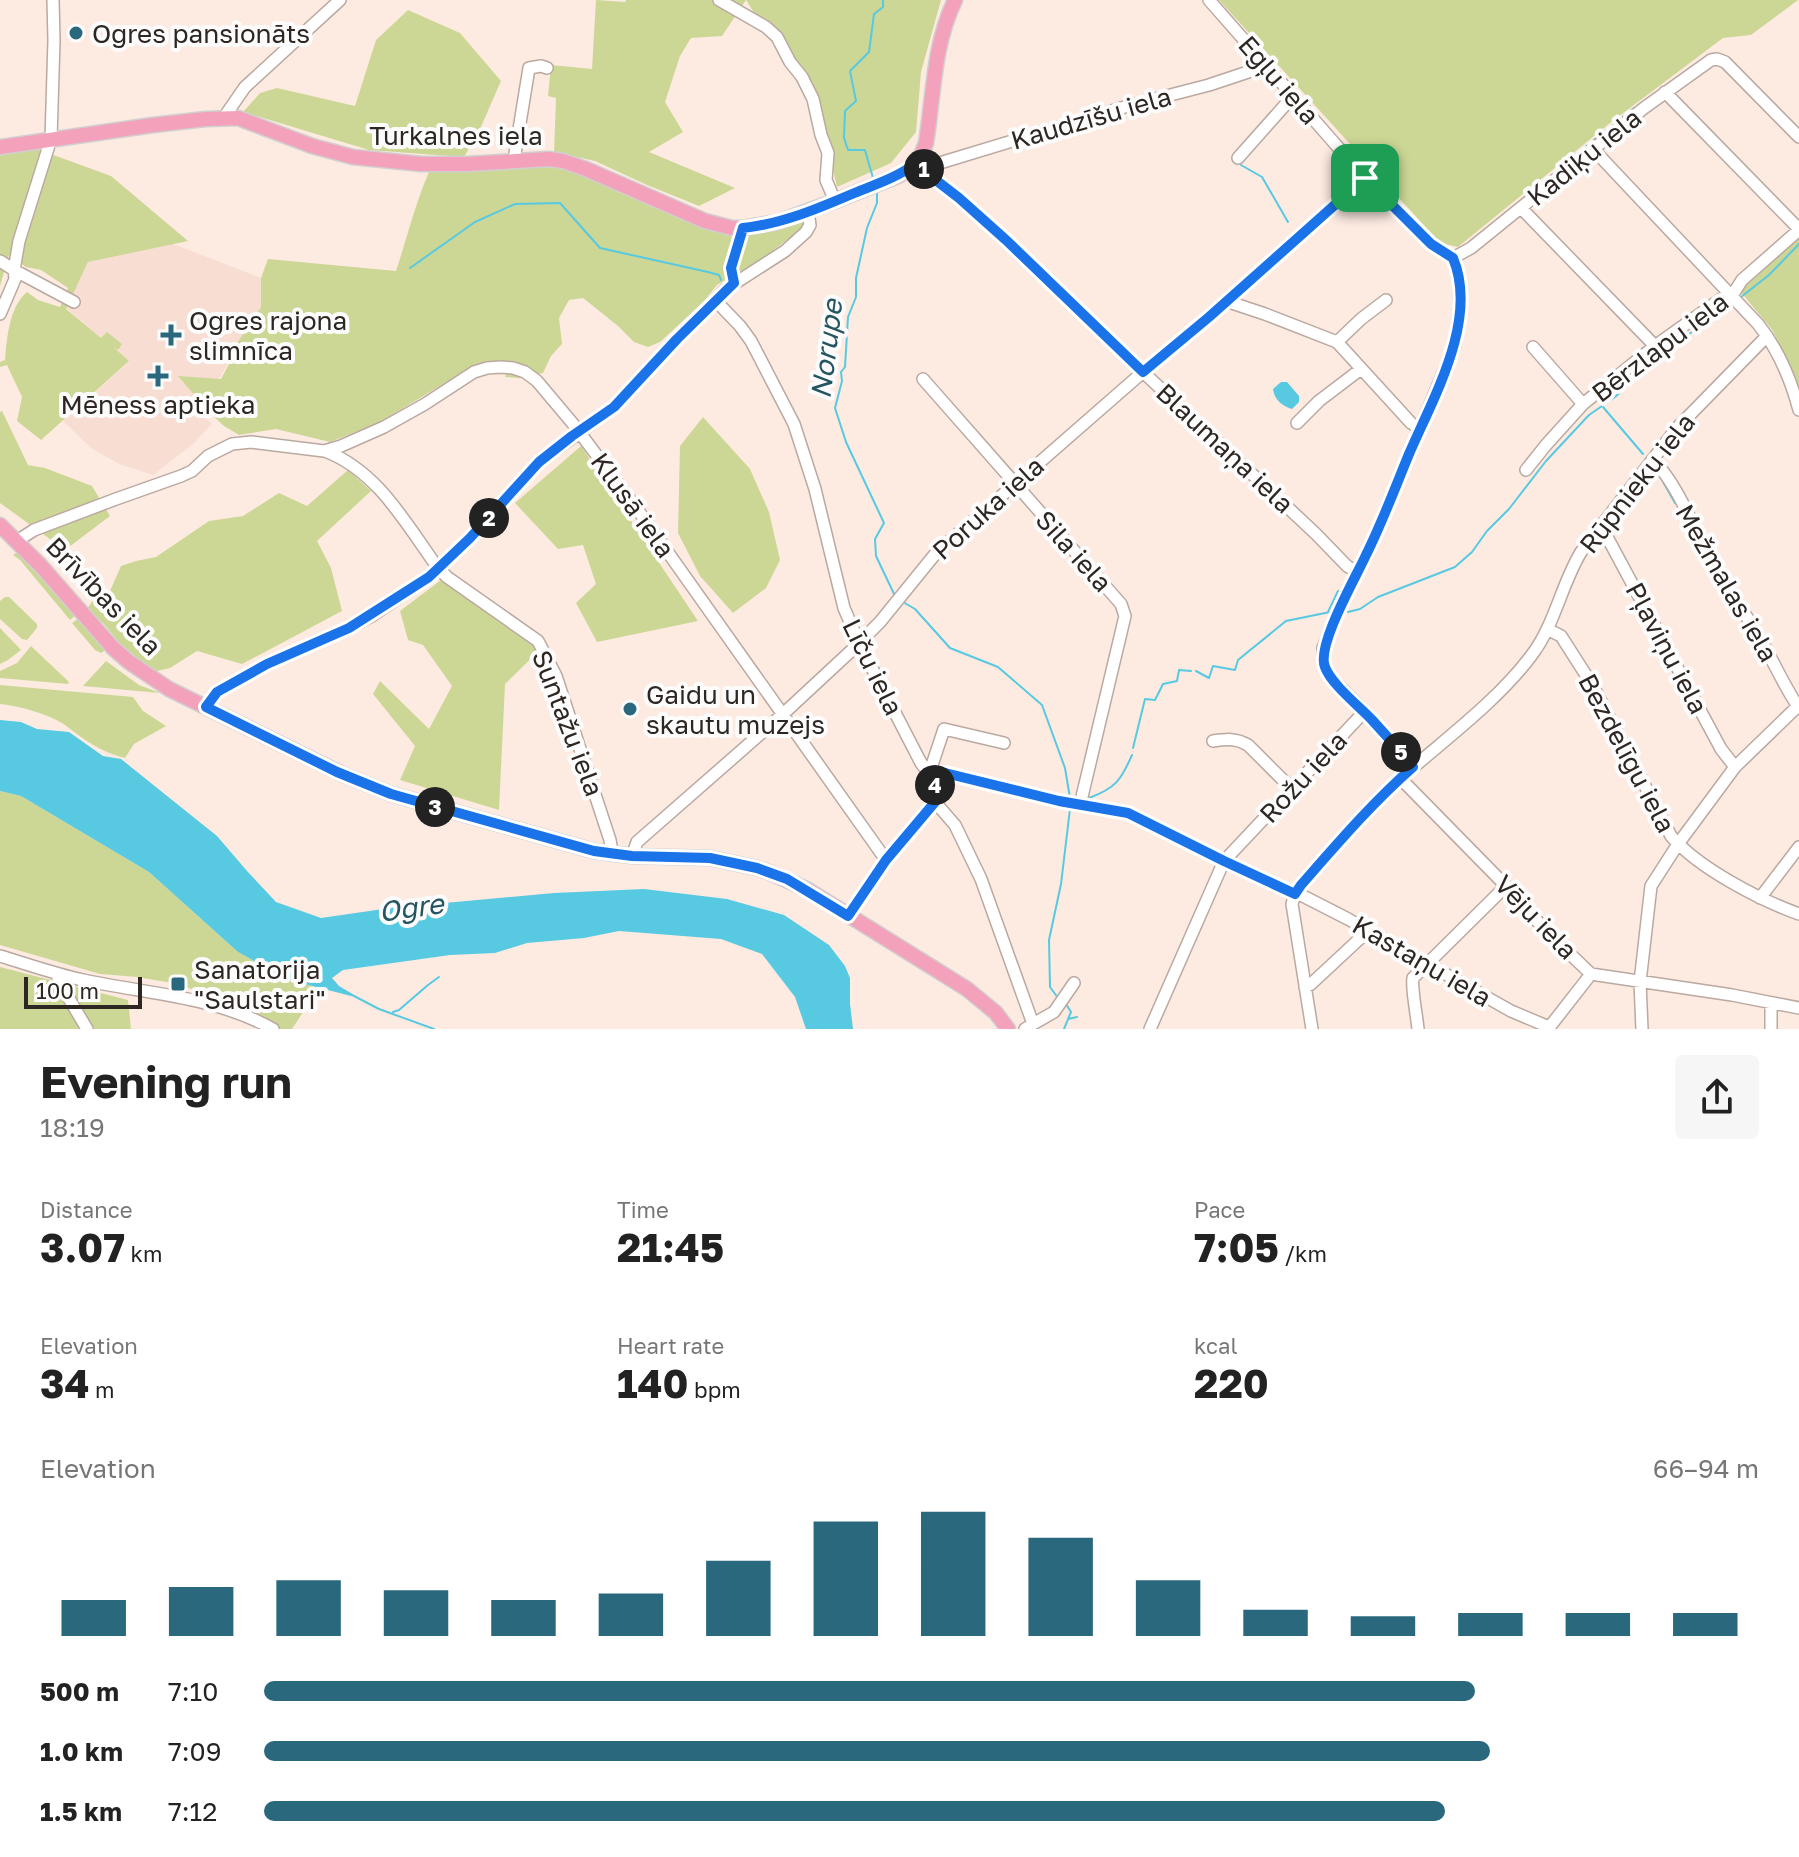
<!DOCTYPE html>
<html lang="en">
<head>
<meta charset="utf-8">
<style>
  :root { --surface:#fff; --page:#f6f6f6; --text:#222; --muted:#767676; --accent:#2a687e }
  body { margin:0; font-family:"Golos Text",sans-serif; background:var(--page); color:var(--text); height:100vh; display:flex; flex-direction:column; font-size:30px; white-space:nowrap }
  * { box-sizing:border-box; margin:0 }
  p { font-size:26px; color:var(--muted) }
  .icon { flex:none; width:44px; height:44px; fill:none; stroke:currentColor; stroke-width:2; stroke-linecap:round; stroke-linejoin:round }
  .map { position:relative; height:1029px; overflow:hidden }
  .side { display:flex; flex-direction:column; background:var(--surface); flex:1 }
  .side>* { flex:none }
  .scale { position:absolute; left:24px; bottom:20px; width:118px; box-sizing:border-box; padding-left:8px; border:4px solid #2d2623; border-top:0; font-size:22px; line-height:28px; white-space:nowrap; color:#2d2623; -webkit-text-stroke:6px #fcfcfc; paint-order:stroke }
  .pin { position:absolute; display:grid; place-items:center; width:68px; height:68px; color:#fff; margin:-34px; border-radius:16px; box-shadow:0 4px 12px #0006 }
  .km { position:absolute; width:40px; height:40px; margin:-20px; border-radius:50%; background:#222; color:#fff; font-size:22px; line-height:40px; text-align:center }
  .round { display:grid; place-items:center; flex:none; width:84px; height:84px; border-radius:8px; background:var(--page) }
  .summary { display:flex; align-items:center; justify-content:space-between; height:136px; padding:0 40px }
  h1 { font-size:44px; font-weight:700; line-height:60px }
  .metrics { display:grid; grid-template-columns:repeat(3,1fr); gap:12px; height:136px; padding:8px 40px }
  .metrics div { display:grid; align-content:center }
  .metrics b { font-size:40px; font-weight:700 }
  .metrics small { font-size:22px; font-weight:400 }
  .metrics p { font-size:22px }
  .chart { height:224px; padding:16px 40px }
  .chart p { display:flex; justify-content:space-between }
  .chart svg { width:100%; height:144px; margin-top:8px; stroke:var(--accent); stroke-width:6 }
  ul { padding:0 40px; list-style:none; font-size:26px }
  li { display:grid; grid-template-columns:128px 96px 1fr; align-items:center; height:60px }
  li i { height:20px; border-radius:10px; background:var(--accent) }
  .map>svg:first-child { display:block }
  .built { fill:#f8ddd2 }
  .green { fill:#cdd795 }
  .water { fill:#57c9e1 }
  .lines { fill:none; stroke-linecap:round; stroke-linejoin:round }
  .stream { stroke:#57c9e1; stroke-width:2 }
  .minor-casing { stroke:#baa9a1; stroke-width:14 }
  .major-casing { stroke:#d1cfcf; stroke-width:17 }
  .minor { stroke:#fff; stroke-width:11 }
  .major { stroke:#f4a1bb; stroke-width:14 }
  .route-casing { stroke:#fff; stroke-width:16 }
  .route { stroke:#1a73e8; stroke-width:10 }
  .poi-dot { fill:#2a687e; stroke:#fcfcfc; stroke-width:3 }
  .labels { text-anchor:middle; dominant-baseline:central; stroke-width:8; stroke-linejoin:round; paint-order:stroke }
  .poi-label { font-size:26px; fill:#2d2623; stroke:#fcfcfc; text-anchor:start }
  .street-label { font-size:26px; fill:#2d2623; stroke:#fcfcfc }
  .water-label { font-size:28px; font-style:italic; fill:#255560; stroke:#fcfcfc }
</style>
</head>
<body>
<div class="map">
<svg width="1799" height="1029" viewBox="0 0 1799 1029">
  <rect width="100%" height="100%" fill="#fdebe2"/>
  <!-- built -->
  <path class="built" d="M101 216 261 278V307L199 413 212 424 193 444 153 475 119 464 91 448 63 421 129 362 66 308 88 262Z"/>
  <!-- green -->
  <path class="green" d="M596 0 625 2 626 0H941L921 72 916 132 891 163 837 187 814 89 781 34 760 22 746 0 722 36 691 38 680 56 665 102 683 132 649 152 735 188 699 206 647 185 595 161 554 152 556 98 548 96 551 65 592 69Z
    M1219 0H1798L1751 35 1723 38 1610 123 1458 247 1440 243Z
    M408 10 460 33 501 81 480 129 464 157 369 150 243 112 260 93 277 88 355 106 376 40Z
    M37 149 111 176 188 241 88 262 66 309 101 338 107 332 122 344 118 350 113 347 129 361 41 440 17 421 22 397 7 365 0 367V362L5 360C7 338 9 307 27 292L38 300 60 307 68 288 41 270 26 267 9 255 0 286V155Z
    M555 165 592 173 722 229 830 207 763 258 717 285 704 301 672 331 660 342 648 347 634 342 618 326 583 298 569 300 559 318 562 344 551 356 543 373 522 378 505 377 509 368 489 362 460 374 378 423 330 442 276 429 239 435 224 426 210 413 178 376 221 379 229 364 235 346 261 307V278L268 259 396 271C407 238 415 204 429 172Z
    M1799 237V391L1773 331 1740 291Z
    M2 411 28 465 45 468 92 486 110 516 65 550 0 503V412Z
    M703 417 750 469 769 512 780 560 766 588 733 613 700 576 678 533 680 446Z
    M581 446 698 621 597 642 576 603 596 584 583 545 558 549 515 503Z
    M348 470 371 491 317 541 331 568 342 611 242 664 197 651 170 668 153 672 128 654 104 624 87 609 100 590 110 591 121 566 136 561 156 557 209 521 243 516 279 493 307 506Z
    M16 553 23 554 77 614 70 620 20 560 13 555Z
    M441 580 542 648 505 684 499 810 400 780 415 746 373 694 380 681 429 729 452 686 423 645 408 640 400 611Z
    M5 597H9L37 624V628L27 640 22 639 0 619V601Z
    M79 618 104 646V651L101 653 95 650 72 623Z
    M0 628 21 650 8 660 0 664Z
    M31 646 69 682 68 684 0 678V671L17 663Z
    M106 661 139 685 160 693 83 686Z
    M0 685 133 697 143 711 166 726 134 744 125 758C99 751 86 741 65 725 49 714 19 706 0 704Z
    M0 791 21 796 149 872 238 952 289 980 319 988 292 1029H273L214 1004 215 998 178 984 137 977 100 974 0 945Z
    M0 967 128 1000 131 1029H0Z"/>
  <!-- water -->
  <path class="water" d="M1281 382H1287L1299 396V402L1292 409C1282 406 1274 399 1273 389Z
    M0 720 21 722 37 729 69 732 103 756 121 759 217 836 247 871 276 902 321 918 390 908 554 893 644 889 727 899 784 915 829 945 845 966 850 978V1004L853 1029H806L795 997 762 954 721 939 619 931 584 938 527 943 495 953 450 955 343 970 332 978 339 986 356 996 355 997 289 980 238 952 149 872 21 796 0 791Z"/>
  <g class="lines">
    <!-- stream -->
    <path class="stream" d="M1241 165 1262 177 1288 222
      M1559 168 1634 108
      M873 178 865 150H848L844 138 845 111 856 101 850 71 869 52 874 14 883 7V0
      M877 192V203L867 228 856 278V297L848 317 845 367 841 372 842 381 835 408 846 442 884 523 875 539 876 556 895 596
      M410 268 475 222 515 204 560 203 600 248 708 272 719 275 721 280
      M1741 297 1769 275 1799 244
      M1603 407 1643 454
      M1662 480 1675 503
      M1700 527 1730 580
      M903 602 915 609 950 648 998 667 1042 705 1065 768 1070 798
      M1328 612 1338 591
      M1348 612 1360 609 1378 597 1455 567 1472 552 1487 531 1509 509 1546 461 1589 415 1615 397 1653 362 1706 321 1733 304
      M1196 671 1209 678 1213 666 1235 670 1238 660 1286 621 1330 612
      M1133 748 1145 699 1155 700 1163 684 1177 681 1179 670 1191 671
      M1089 798C1116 788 1121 780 1132 755
      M354 996 379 1009 434 1029
      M1058 998 1050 987 1049 940 1061 884 1070 809
      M393 1012 399 1010 428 985 439 977
      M1068 1019 1077 1017
      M1064 1029 1071 1012 1066 1004"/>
    <!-- minor casing -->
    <g class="minor-casing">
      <path id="minor" d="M719 0 766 27 777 37 790 62 802 77 813 99 821 135 828 153 826 180 835 201
        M1209 0 1365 178 1431 244 1453 258
        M1665 92 1799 229
        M226 118 227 113 245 87 340 0
        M1593 149 1758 324C1778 349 1791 380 1799 410
        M1238 158 1293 96
        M514 160 529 68 541 66 547 68
        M915 164 959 198 1006 240 1143 372 1316 534 1347 566 1357 572
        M919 164 930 166 943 162 1128 106 1209 85 1266 66
        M1521 208 1655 346
        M1453 258 1471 248 1644 108 1711 60 1717 59 1725 62 1799 137
        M0 261 14 270 74 302
        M734 283 731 268 743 228
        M715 300 740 326 751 341 794 424 815 489 844 608 859 643 921 763C932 777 935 783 935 802L955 825 981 879 1033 1024 1025 1029
        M1226 301 1265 314 1337 342 1411 423 1420 429
        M0 314 15 279 14 270 19 241 51 139 54 40 53 0
        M1337 342 1361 319 1386 300
        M1533 347 1583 404
        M923 379 1121 604 1125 616 1080 805
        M1297 423 1319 401 1361 369
        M325 451C378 471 406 524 438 568L447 577 538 641 556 676 610 840 611 846 609 854
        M1652 460C1675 478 1696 533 1711 560 1728 590 1749 618 1766 649 1777 669 1786 689 1799 708
        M1526 470 1546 445 1583 404 1655 346 1721 299 1735 291 1742 280 1799 230
        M1599 529 1606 535 1721 749 1735 767
        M17 541 34 530 116 499 181 476 192 471 208 456 232 444 251 442 324 451 341 446 384 427 425 404 474 372 487 368 501 367 513 368 525 372 537 381 574 425 640 513 886 860
        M1547 629 1561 636 1593 686 1671 836C1698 868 1760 900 1799 914
        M206 707 217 692 267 664 349 628 373 615 429 577 470 538 539 462 614 407 656 361 726 289 785 251 806 232 810 225 808 212
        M1213 741C1227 739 1236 738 1248 745L1292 789
        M1004 743 944 729 929 774 945 773 1059 801 1128 813 1224 861 1288 891 1303 896 1348 919 1511 1011 1549 1027
        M1413 767 1371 718 1333 680 1324 666 1323 648 1348 589 1367 555 1455 345 1460 305 1459 278 1453 258
        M1400 778 1506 886 1547 932 1591 974 1732 995 1799 1008
        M632 856 637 842 782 715 852 650 880 622 936 553 1143 372 1209 317 1365 178
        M1760 898 1799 847
        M848 916 886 860 935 802
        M0 956C27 964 55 974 83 980 149 994 213 996 273 1029
        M58 974V978L61 985 87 1029
        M1305 987 1311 984 1369 930
        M1033 1024 1054 1012 1074 983
        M1150 1029 1224 861 1364 712
        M1312 1029 1292 904 1295 894 1301 885C1331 852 1359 816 1392 786 1437 745 1495 704 1531 656 1555 625 1561 585 1581 552L1677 428 1767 336
        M1418 1029C1417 1017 1411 987 1413 978L1506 886
        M1548 1029 1591 974
        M1642 1029 1640 982 1651 886 1678 844 1735 767 1799 705
        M1771 1029V1003"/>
    </g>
    <!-- major casing -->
    <g class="major-casing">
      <path id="major" d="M0 147 153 125 206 119 238 118 312 146 353 157 421 164H468L549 159 563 161 586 169 705 221 732 228H743L778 222 835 201 900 175 915 164 922 153 926 143C934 94 933 46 955 0
        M0 525 41 566 113 648 129 662 169 689 342 774 391 794 594 851 632 856 710 858 757 868 771 873 808 890 967 989 996 1013 1008 1029"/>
    </g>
    <!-- minor -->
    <use href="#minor" class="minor"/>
    <!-- major -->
    <use href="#major" class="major"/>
  </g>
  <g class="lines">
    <!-- route casing -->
    <g class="route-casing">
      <path id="route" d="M915 164 959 198 1006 240 1143 372 1209 317 1365 178 1431 244 1453 258C1479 320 1433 398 1409 454 1395 488 1382 523 1366 555 1356 577 1316 646 1325 667 1331 684 1360 707 1373 721 1387 736 1400 751 1413 767 1372 803 1337 844 1301 885L1295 894 1224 861 1128 813 1059 801 945 773 929 774 935 785V802L886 860 848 916 787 879 757 868 710 858 632 856 594 851 391 794 337 772 206 707 217 692 267 664 349 628 429 577 470 538 539 462 572 436 614 407 677 339 734 283 731 268 743 228C781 224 817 209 852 194 874 185 896 178 915 164Z"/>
    </g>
    <!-- route -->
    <use href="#route" class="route"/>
  </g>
  <!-- markers -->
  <g class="poi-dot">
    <circle cx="76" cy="33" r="8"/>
    <path d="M167 323h8v8h8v8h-8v8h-8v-8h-8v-8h8z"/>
    <path d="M154 364h8v8h8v8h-8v8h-8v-8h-8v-8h8z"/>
    <circle cx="630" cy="709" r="8"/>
    <rect x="170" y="976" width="16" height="16" rx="4"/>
  </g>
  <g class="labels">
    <!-- poi labels -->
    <g class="poi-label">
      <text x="92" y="33">Ogres pansionāts</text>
      <text x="189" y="320">Ogres rajona<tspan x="189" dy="30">slimnīca</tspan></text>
      <text x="158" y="404" text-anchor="middle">Mēness aptieka</text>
      <text x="646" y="694">Gaidu un<tspan x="646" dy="30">skautu muzejs</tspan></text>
      <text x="194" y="969">Sanatorija<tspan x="194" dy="30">"Saulstari"</tspan></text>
    </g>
    <!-- street labels -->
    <g class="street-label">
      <text transform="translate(1279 80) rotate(49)">Egļu iela</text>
      <text transform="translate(1091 118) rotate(-16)">Kaudzīšu iela</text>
      <text x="456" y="135">Turkalnes iela</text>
      <text transform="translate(1584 157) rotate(-39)">Kadiķu iela</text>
      <text transform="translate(1660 347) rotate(-37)">Bērzlapu iela</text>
      <text transform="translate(1225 448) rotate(43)">Blaumaņa iela</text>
      <text transform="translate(1637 483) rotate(-52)">Rūpnieku iela</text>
      <text transform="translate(633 505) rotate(54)">Klusā iela</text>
      <text transform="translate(988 508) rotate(-42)">Poruka iela</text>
      <text transform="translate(1074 551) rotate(48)">Sila iela</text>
      <text transform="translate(1727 583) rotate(60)">Mežmalas iela</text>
      <text transform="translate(104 596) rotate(46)">Brīvības iela</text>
      <text transform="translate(1667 648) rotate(62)">Pļaviņu iela</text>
      <text transform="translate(873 667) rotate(64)">Līču iela</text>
      <text transform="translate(568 723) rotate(69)">Suntažu iela</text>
      <text transform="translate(1627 753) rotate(62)">Bezdelīgu iela</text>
      <text transform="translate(1303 777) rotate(-47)">Rožu iela</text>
      <text transform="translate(1536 917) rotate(46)">Vēju iela</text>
      <text transform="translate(1422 961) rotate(30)">Kastaņu iela</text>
    </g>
    <!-- water labels -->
    <g class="water-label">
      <text transform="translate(826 349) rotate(-83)">Norupe</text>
      <text transform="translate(411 907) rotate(-8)">Ogre</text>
    </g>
  </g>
</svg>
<div class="scale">100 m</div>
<div class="pin" style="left:1365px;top:178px;background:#1e9e55"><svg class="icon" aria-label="arrive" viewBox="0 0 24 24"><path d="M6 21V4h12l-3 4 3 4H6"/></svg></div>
<b class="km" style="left:924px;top:169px">1</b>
<b class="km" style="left:489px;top:518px">2</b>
<b class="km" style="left:435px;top:807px">3</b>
<b class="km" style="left:935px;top:785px">4</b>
<b class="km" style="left:1401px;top:752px">5</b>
</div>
<section class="side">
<div class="summary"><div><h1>Evening run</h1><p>18:19</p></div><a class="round"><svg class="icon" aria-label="share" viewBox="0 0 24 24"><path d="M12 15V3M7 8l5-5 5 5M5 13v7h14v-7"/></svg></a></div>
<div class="metrics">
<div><p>Distance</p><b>3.07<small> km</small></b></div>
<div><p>Time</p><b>21:45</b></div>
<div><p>Pace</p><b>7:05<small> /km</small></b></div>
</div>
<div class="metrics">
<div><p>Elevation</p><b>34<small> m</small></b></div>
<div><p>Heart rate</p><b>140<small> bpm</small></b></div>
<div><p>kcal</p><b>220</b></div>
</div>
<div class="chart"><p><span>Elevation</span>66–94 m</p>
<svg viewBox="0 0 160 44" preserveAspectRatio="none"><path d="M5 44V33M15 44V29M25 44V27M35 44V30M45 44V33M55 44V31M65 44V21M75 44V9M85 44V6M95 44V14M105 44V27M115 44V36M125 44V38M135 44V37M145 44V37M155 44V37"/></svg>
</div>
<ul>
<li><b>500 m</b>7:10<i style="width:81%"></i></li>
<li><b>1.0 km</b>7:09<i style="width:82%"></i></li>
<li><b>1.5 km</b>7:12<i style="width:79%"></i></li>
</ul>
</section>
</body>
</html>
